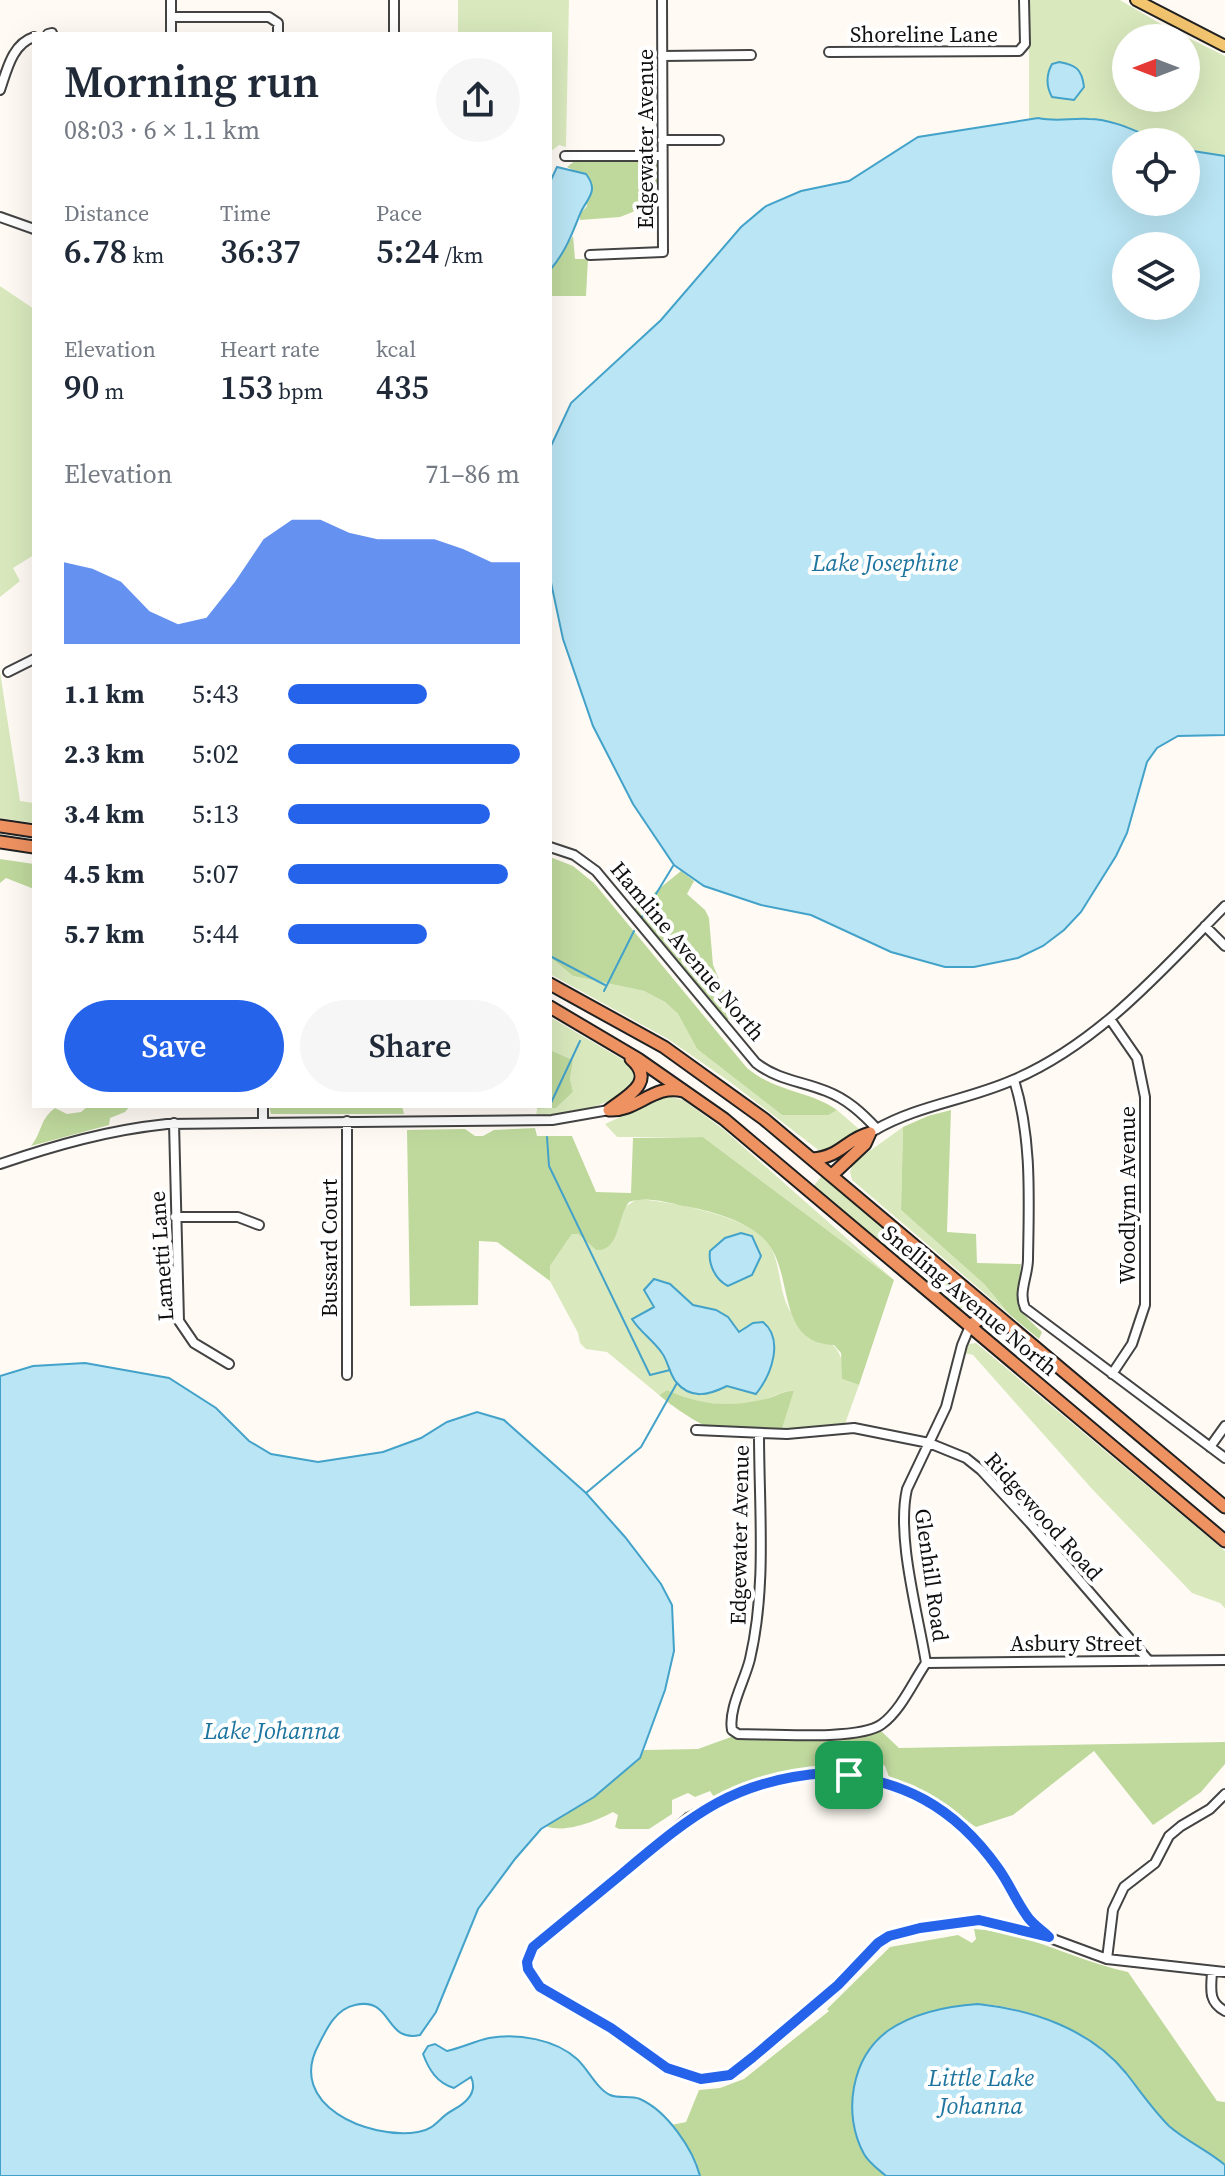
<!DOCTYPE html>
<html lang="en">
<head>
<meta charset="utf-8">
<style>
  :root { --surface:#fff; --page:#f6f6f7; --text:#1f2937; --muted:#747a83; --accent:#2563eb }
  body { margin:0; font-family:"Source Serif 4",serif; background:var(--page); color:var(--text); height:100vh; display:flex; flex-direction:column; font-size:30px; white-space:nowrap }
  * { box-sizing:border-box; margin:0 }
  p { font-size:26px; color:var(--muted) }
  .icon { flex:none; width:44px; height:44px; fill:none; stroke:currentColor; stroke-width:2; stroke-linecap:round; stroke-linejoin:round }
  .map { position:relative; flex:1; overflow:hidden }
  .details { position:absolute; left:32px; top:32px; width:520px; height:1076px; display:flex; flex-direction:column; background:var(--surface); border-radius:0px; box-shadow:0 8px 32px #0002 }
  .details>* { flex:none }
  .needle { width:52px; rotate:270deg }
  .controls { position:absolute; left:1112px; top:24px; display:grid; gap:16px }
  .controls a { display:grid; place-items:center; width:88px; height:88px; border-radius:50%; background:var(--surface); box-shadow:0 8px 32px #0002; font-size:40px }
  .pin { position:absolute; display:grid; place-items:center; width:68px; height:68px; color:#fff; margin:-34px; border-radius:16px; box-shadow:0 4px 12px #0006 }
  .round { display:grid; place-items:center; flex:none; width:84px; height:84px; border-radius:42px; background:var(--page) }
  .summary { display:flex; align-items:center; justify-content:space-between; height:136px; padding:0 32px }
  h1 { font-size:44px; font-weight:600; line-height:60px }
  .metrics { display:grid; grid-template-columns:repeat(3,1fr); gap:12px; height:136px; padding:8px 32px }
  .metrics div { display:grid; align-content:center }
  .metrics b { font-size:34px; font-weight:600 }
  .metrics small { font-size:22px; font-weight:400 }
  .metrics p { font-size:22px }
  .chart { height:224px; padding:16px 32px }
  .chart p { display:flex; justify-content:space-between }
  .chart svg { width:100%; height:144px; margin-top:8px; fill:var(--accent); opacity:.7 }
  .button { display:flex; gap:16px; margin-top:auto; padding:16px 32px }
  .button a { flex:1; height:92px; border-radius:48px; background:var(--accent); color:#fff; font-size:32px; font-weight:600; line-height:92px; text-align:center }
  .button a+a { background:var(--page); color:var(--text) }
  ul { padding:0 32px; list-style:none; font-size:26px }
  li { display:grid; grid-template-columns:128px 96px 1fr; align-items:center; height:60px }
  li i { height:20px; border-radius:10px; background:var(--accent) }
  .map>svg:first-child { display:block }
  .green { fill:#d9e9bd; fill-rule:evenodd }
  .forest { fill:#bfd99d }
  .water { fill:#bae5f4; stroke:#43a2c9; stroke-width:2; fill-rule:evenodd }
  .lines { fill:none; stroke-linecap:round; stroke-linejoin:round }
  .stream { stroke:#43a2c9; stroke-width:2 }
  .minor-casing { stroke:#434343; stroke-width:12 }
  .major-casing { stroke:#212121; stroke-width:14 }
  .highway-casing { stroke:#212121; stroke-width:15 }
  .minor { stroke:#fff; stroke-width:8 }
  .major { stroke:#f4c56f; stroke-width:10 }
  .highway { stroke:#ef9261; stroke-width:11 }
  .route-casing { stroke:#fff; stroke-width:16 }
  .route { stroke:#2563eb; stroke-width:10 }
  .labels { text-anchor:middle; dominant-baseline:central; stroke-width:8; stroke-linejoin:round; paint-order:stroke }
  .street-label { font-size:22px; fill:#101010; stroke:#fff }
  .water-label { font-size:24px; font-style:italic; fill:#1c749f; stroke:#fff }
</style>
</head>
<body>
<div class="map">
<svg width="1225" height="2176" viewBox="0 0 1225 2176">
  <rect width="100%" height="100%" fill="#fffbf4"/>
  <!-- green -->
  <path class="green" d="M458 0H569L566 147 559 145 550 152V34H458Z
    M1029 0H1120L1166 27 1225 56V156L1186 150V142H1162L1113 123 1090 119 1054 122 1029 119ZM1126 38H1186V98H1126Z
    M0 286 34 309V555L13 568 20 581 0 597Z
    M0 672 20 801 34 803V823L0 818Z
    M550 957 573 976 644 991 665 1002 678 1014 697 1049 782 1115H829L837 1110 859 1129 834 1150 821 1152 730 1082 668 1039 550 974Z
    M550 1017 625 1061 633 1071 635 1087C605 1107 572 1114 536 1116L537 1109 556 1108 573 1092 570 1079 573 1060 550 1050Z
    M666 1096 683 1100 723 1129 894 1280 703 1137H617L605 1124Z
    M903 1127 901 1210 984 1284 1010 1315 852 1180 850 1172 853 1163Z
    M822 1175 968 1300 960 1310 813 1187Z
    M637 1199C668 1201 751 1216 769 1244 782 1264 778 1297 793 1315 814 1340 848 1337 842 1379L859 1385 845 1424 782 1429 794 1391C782 1390 774 1397 763 1400 729 1408 699 1405 667 1390L659 1395 607 1352 586 1349 580 1343 578 1333 550 1281V1266L572 1234H578L596 1250 625 1207Z
    M976 1343 1225 1551V1608L1220 1603 1192 1593 1093 1490 973 1355 965 1353 969 1344Z"/>
  <!-- forest -->
  <path class="forest" d="M576 160H658V202L620 217 580 220V214L587 206 573 170 567 167Z
    M573 236 575 259H588L586 296H550V270Z
    M550 857 573 866 594 883 747 1068C777 1093 808 1090 837 1110L829 1115H782L697 1049 678 1014 665 1002 644 991 573 976 550 957Z
    M0 859 34 864V889L6 878 0 883Z
    M681 871 694 881 687 894 705 910 709 918 713 965 725 993 736 1004 727 1022 634 909Z
    M550 1050 573 1060 570 1079 573 1092 556 1108 537 1109 538 1106H550Z
    M88 1106H130L125 1112 110 1118 109 1125 31 1146C43 1131 39 1120 55 1108L67 1114 81 1112Z
    M269 1106H402L404 1114H271Z
    M951 1110 947 1232 976 1234 977 1263 1021 1264C1018 1305 1008 1302 1042 1332L1039 1339 1010 1315 984 1284 901 1210 903 1127 928 1116Z
    M535 1128 537 1136H572L596 1192 631 1193 633 1138 703 1137 894 1280 859 1385 842 1379 841 1353 834 1345C775 1343 795 1274 766 1241 748 1221 709 1210 683 1206 666 1202 646 1196 629 1202 617 1217 620 1252 596 1250L578 1234H572L550 1266V1281L497 1242 479 1241 478 1305 410 1306 407 1130 465 1129 475 1136H483L494 1130Z
    M667 1390C700 1405 730 1408 765 1399 776 1397 783 1390 794 1391L782 1429C764 1428 721 1431 706 1426 695 1422 668 1403 659 1395Z
    M881 1731 899 1748 1225 1742V1764L1201 1792 1153 1825 1094 1751 1013 1815 976 1827 930 1797 889 1777 885 1766C874 1758 866 1762 856 1770 804 1767 762 1777 714 1797L710 1791 695 1797 688 1793 672 1800V1814L649 1829H619L615 1827 618 1815 613 1812C596 1821 564 1834 546 1826L594 1797 640 1758 644 1750 698 1749 731 1737H860Z
    M974 1929C1028 1932 1075 1961 1128 1972L1217 2101 1225 2102V2165C1206 2149 1183 2140 1166 2122 1150 2107 1139 2087 1124 2071 1093 2038 1057 2020 1014 2009 972 1998 940 2007 903 2026 895 2030 883 2034 877 2041 841 2081 845 2142 886 2176H700L697 2163 671 2125 686 2122 699 2090 720 2088 744 2079 829 2011 827 2009 890 1947 958 1935 972 1943 976 1939Z"/>
  <!-- water -->
  <path class="water" d="M1059 62C1076 65 1082 69 1084 87L1074 100 1052 97C1046 86 1046 75 1052 64Z
    M1038 118C1056 122 1071 118 1089 119 1114 119 1139 133 1162 142H1126V202H1186V150L1225 156V735L1178 736 1157 748 1147 762 1127 833 1116 856 1081 912 1064 930 1043 946 1018 958 974 967H945L891 952 811 915 761 905 704 886 674 865 633 804 593 726 563 639 550 578V448L571 403 661 320 741 227 766 206 801 191 849 181 918 137ZM1186 246V306H1126V246Z
    M557 167 586 174C600 192 586 199 580 214 572 234 565 253 550 270V182Z
    M741 1233 752 1236 761 1256 752 1275 728 1286C716 1280 708 1265 710 1251L725 1238Z
    M654 1279 670 1284 693 1305 716 1310 728 1317 739 1332 753 1323 763 1322C784 1339 772 1374 756 1394L727 1386C709 1395 691 1400 676 1382 669 1373 668 1361 662 1353 653 1340 640 1332 632 1319L654 1307 644 1290Z
    M85 1363 169 1378 216 1408 249 1441 271 1454 318 1462 383 1452 421 1438 447 1422 477 1412 504 1420 586 1493 625 1537 661 1584 672 1605 674 1651 665 1690 640 1758 594 1797 541 1829 515 1859 478 1909 436 2012 420 2035C384 2043 393 1996 355 2005 336 2009 327 2028 319 2044 285 2105 369 2140 418 2132 435 2130 439 2117 453 2110 466 2103 478 2092 471 2077L454 2088C437 2083 429 2070 423 2054L428 2046 435 2044 447 2051C461 2048 475 2041 489 2038 517 2033 555 2039 577 2059 588 2069 597 2089 610 2095 619 2099 631 2095 640 2099 667 2111 693 2149 700 2176H0V1376L33 1366Z
    M978 2004C1033 2010 1090 2029 1126 2073 1140 2091 1153 2110 1169 2126 1186 2141 1207 2150 1225 2165V2176H886C878 2169 869 2163 864 2154 842 2114 851 2057 889 2030 916 2012 947 2006 978 2004Z"/>
  <g class="lines">
    <!-- stream -->
    <path class="stream" d="M642 917 673 866
      M550 956 605 985
      M604 991 634 931
      M550 1105 580 1041
      M547 1137 549 1166 650 1375 670 1370
      M586 1493 641 1447 677 1383"/>
    <!-- minor casing -->
    <g class="minor-casing">
      <path id="minor" d="M171 0V34
        M394 0V34
        M171 17H269L278 23V34
        M48 34 52 33
        M829 52 1019 51 1025 44 1024 0
        M662 56 751 55
        M0 90C7 70 12 44 34 37
        M662 140H719
        M565 156H662
        M0 217 34 229
        M590 255 663 252 662 0
        M8 672 34 659
        M550 847 574 855 596 871 756 1063C778 1080 801 1081 826 1091 847 1099 862 1113 877 1129
        M1205 926 1225 946
        M1110 1019 1137 1058 1145 1097V1305L1132 1344 1112 1374
        M1014 1080C1032 1138 1029 1198 1028 1259 1028 1276 1018 1292 1025 1308L1225 1458
        M263 1106V1121
        M347 1121V1375
        M174 1123 179 1321 194 1343 229 1364
        M875 1130C918 1105 968 1100 1013 1080 1098 1044 1162 970 1225 906
        M0 1164C56 1145 109 1130 167 1124L552 1120 609 1110
        M175 1217H238L259 1225
        M696 1430 787 1434 854 1428 929 1443 966 1458 981 1470 1030 1523 1149 1661
        M759 1433C759 1508 767 1586 750 1659 745 1680 728 1709 732 1730L738 1734C769 1734 860 1741 882 1724 901 1710 913 1682 926 1663 918 1613 896 1537 907 1489L946 1407 962 1345 970 1326
        M1210 1447 1225 1426
        M926 1663 1225 1660
        M1049 1937 1027 1918 987 1852 937 1805 903 1788 873 1779 827 1773 782 1778 747 1789 688 1818 533 1947 529 1954 528 1969 540 1987 611 2028 667 2068 701 2079 730 2075 838 1985 878 1943 889 1936 920 1928 979 1920 1031 1931 1107 1959 1225 1972
        M1107 1959 1113 1910 1124 1887 1155 1863 1169 1836 1181 1826 1210 1809 1225 1794
        M1212 1972C1211 1989 1208 2002 1225 2011"/>
    </g>
    <!-- major casing -->
    <g class="major-casing">
      <path id="major" d="M1136 0 1225 46"/>
    </g>
    <!-- highway casing -->
    <g class="highway-casing">
      <path id="highway" d="M0 826 34 831
        M0 842 34 847
        M550 984 664 1047 764 1119 1225 1507
        M550 1007 638 1059 724 1119 1225 1541
        M609 1110C627 1096 657 1082 631 1059
        M609 1110C636 1112 655 1083 683 1091
        M812 1159C841 1157 846 1139 870 1133
        M832 1175 865 1144 870 1133
        M970 1326 981 1318 1005 1327"/>
    </g>
    <!-- minor -->
    <use href="#minor" class="minor"/>
    <!-- major -->
    <use href="#major" class="major"/>
    <!-- highway -->
    <use href="#highway" class="highway"/>
  </g>
  <g class="lines">
    <!-- route casing -->
    <g class="route-casing">
      <path id="route" d="M827 1773C902 1779 954 1806 998 1868 1009 1883 1016 1901 1027 1916 1032 1924 1042 1930 1049 1937L979 1920 920 1928 889 1936 878 1943 838 1985 753 2057 730 2075 701 2079 667 2068 611 2028 540 1987 528 1969 527 1962 533 1947C563 1922 593 1898 623 1873 691 1816 734 1779 827 1773Z"/>
    </g>
    <!-- route -->
    <use href="#route" class="route"/>
  </g>
  <g class="labels">
    <!-- street labels -->
    <g class="street-label">
      <text x="924" y="34">Shoreline Lane</text>
      <text transform="translate(645 139) rotate(-90)">Edgewater Avenue</text>
      <text transform="translate(688 951) rotate(50)">Hamline Avenue North</text>
      <text transform="translate(1127 1195) rotate(-90)">Woodlynn Avenue</text>
      <text transform="translate(329 1248) rotate(-90)">Bussard Court</text>
      <text transform="translate(161 1256) rotate(-94)">Lametti Lane</text>
      <text transform="translate(970 1300) rotate(40)">Snelling Avenue North</text>
      <text transform="translate(1044 1516) rotate(48)">Ridgewood Road</text>
      <text transform="translate(739 1535) rotate(-89)">Edgewater Avenue</text>
      <text transform="translate(932 1575) rotate(82)">Glenhill Road</text>
      <text x="1076" y="1643">Asbury Street</text>
    </g>
    <!-- water labels -->
    <g class="water-label">
      <text x="885" y="562">Lake Josephine</text>
      <text x="272" y="1730">Lake Johanna</text>
      <text x="981" y="2077">Little Lake<tspan x="981" dy="28">Johanna</tspan></text>
    </g>
  </g>
</svg>
<div class="controls">
<a><svg class="needle" viewBox="-14 -14 28 28"><path d="M0-13l5 13h-10z" fill="#e53935"/><path d="M0 13l5-13h-10z" fill="#747a83"/></svg></a>
<a><svg class="icon" aria-label="locate" viewBox="0 0 24 24"><circle cx="12" cy="12" r="6"/><path d="M12 2v4M12 18v4M2 12h4M18 12h4"/></svg></a>
<a><svg class="icon" aria-label="layers" viewBox="0 0 24 24"><path d="M12 4l9 5-9 5-9-5zM3 14l9 5 9-5"/></svg></a>
</div>
<div class="pin" style="left:849px;top:1775px;background:#1e9e55"><svg class="icon" aria-label="arrive" viewBox="0 0 24 24"><path d="M6 21V4h12l-3 4 3 4H6"/></svg></div>
<section class="details">
<div class="summary"><div><h1>Morning run</h1><p>08:03 · 6 × 1.1 km</p></div><a class="round"><svg class="icon" aria-label="share" viewBox="0 0 24 24"><path d="M12 15V3M7 8l5-5 5 5M5 13v7h14v-7"/></svg></a></div>
<div class="metrics">
<div><p>Distance</p><b>6.78<small> km</small></b></div>
<div><p>Time</p><b>36:37</b></div>
<div><p>Pace</p><b>5:24<small> /km</small></b></div>
</div>
<div class="metrics">
<div><p>Elevation</p><b>90<small> m</small></b></div>
<div><p>Heart rate</p><b>153<small> bpm</small></b></div>
<div><p>kcal</p><b>435</b></div>
</div>
<div class="chart"><p><span>Elevation</span>71–86 m</p>
<svg viewBox="0 0 160 44" preserveAspectRatio="none"><path d="M0 44V19L10 21L20 25L30 34L40 38L50 36L60 25L70 12L80 6L90 6L100 10L110 12L120 12L130 12L140 15L150 19L160 19V44z"/></svg>
</div>
<ul>
<li><b>1.1 km</b>5:43<i style="width:60%"></i></li>
<li><b>2.3 km</b>5:02<i style="width:100%"></i></li>
<li><b>3.4 km</b>5:13<i style="width:87%"></i></li>
<li><b>4.5 km</b>5:07<i style="width:95%"></i></li>
<li><b>5.7 km</b>5:44<i style="width:60%"></i></li>
</ul>
<div class="button"><a>Save</a><a>Share</a></div>
</section>
</div>
</body>
</html>
